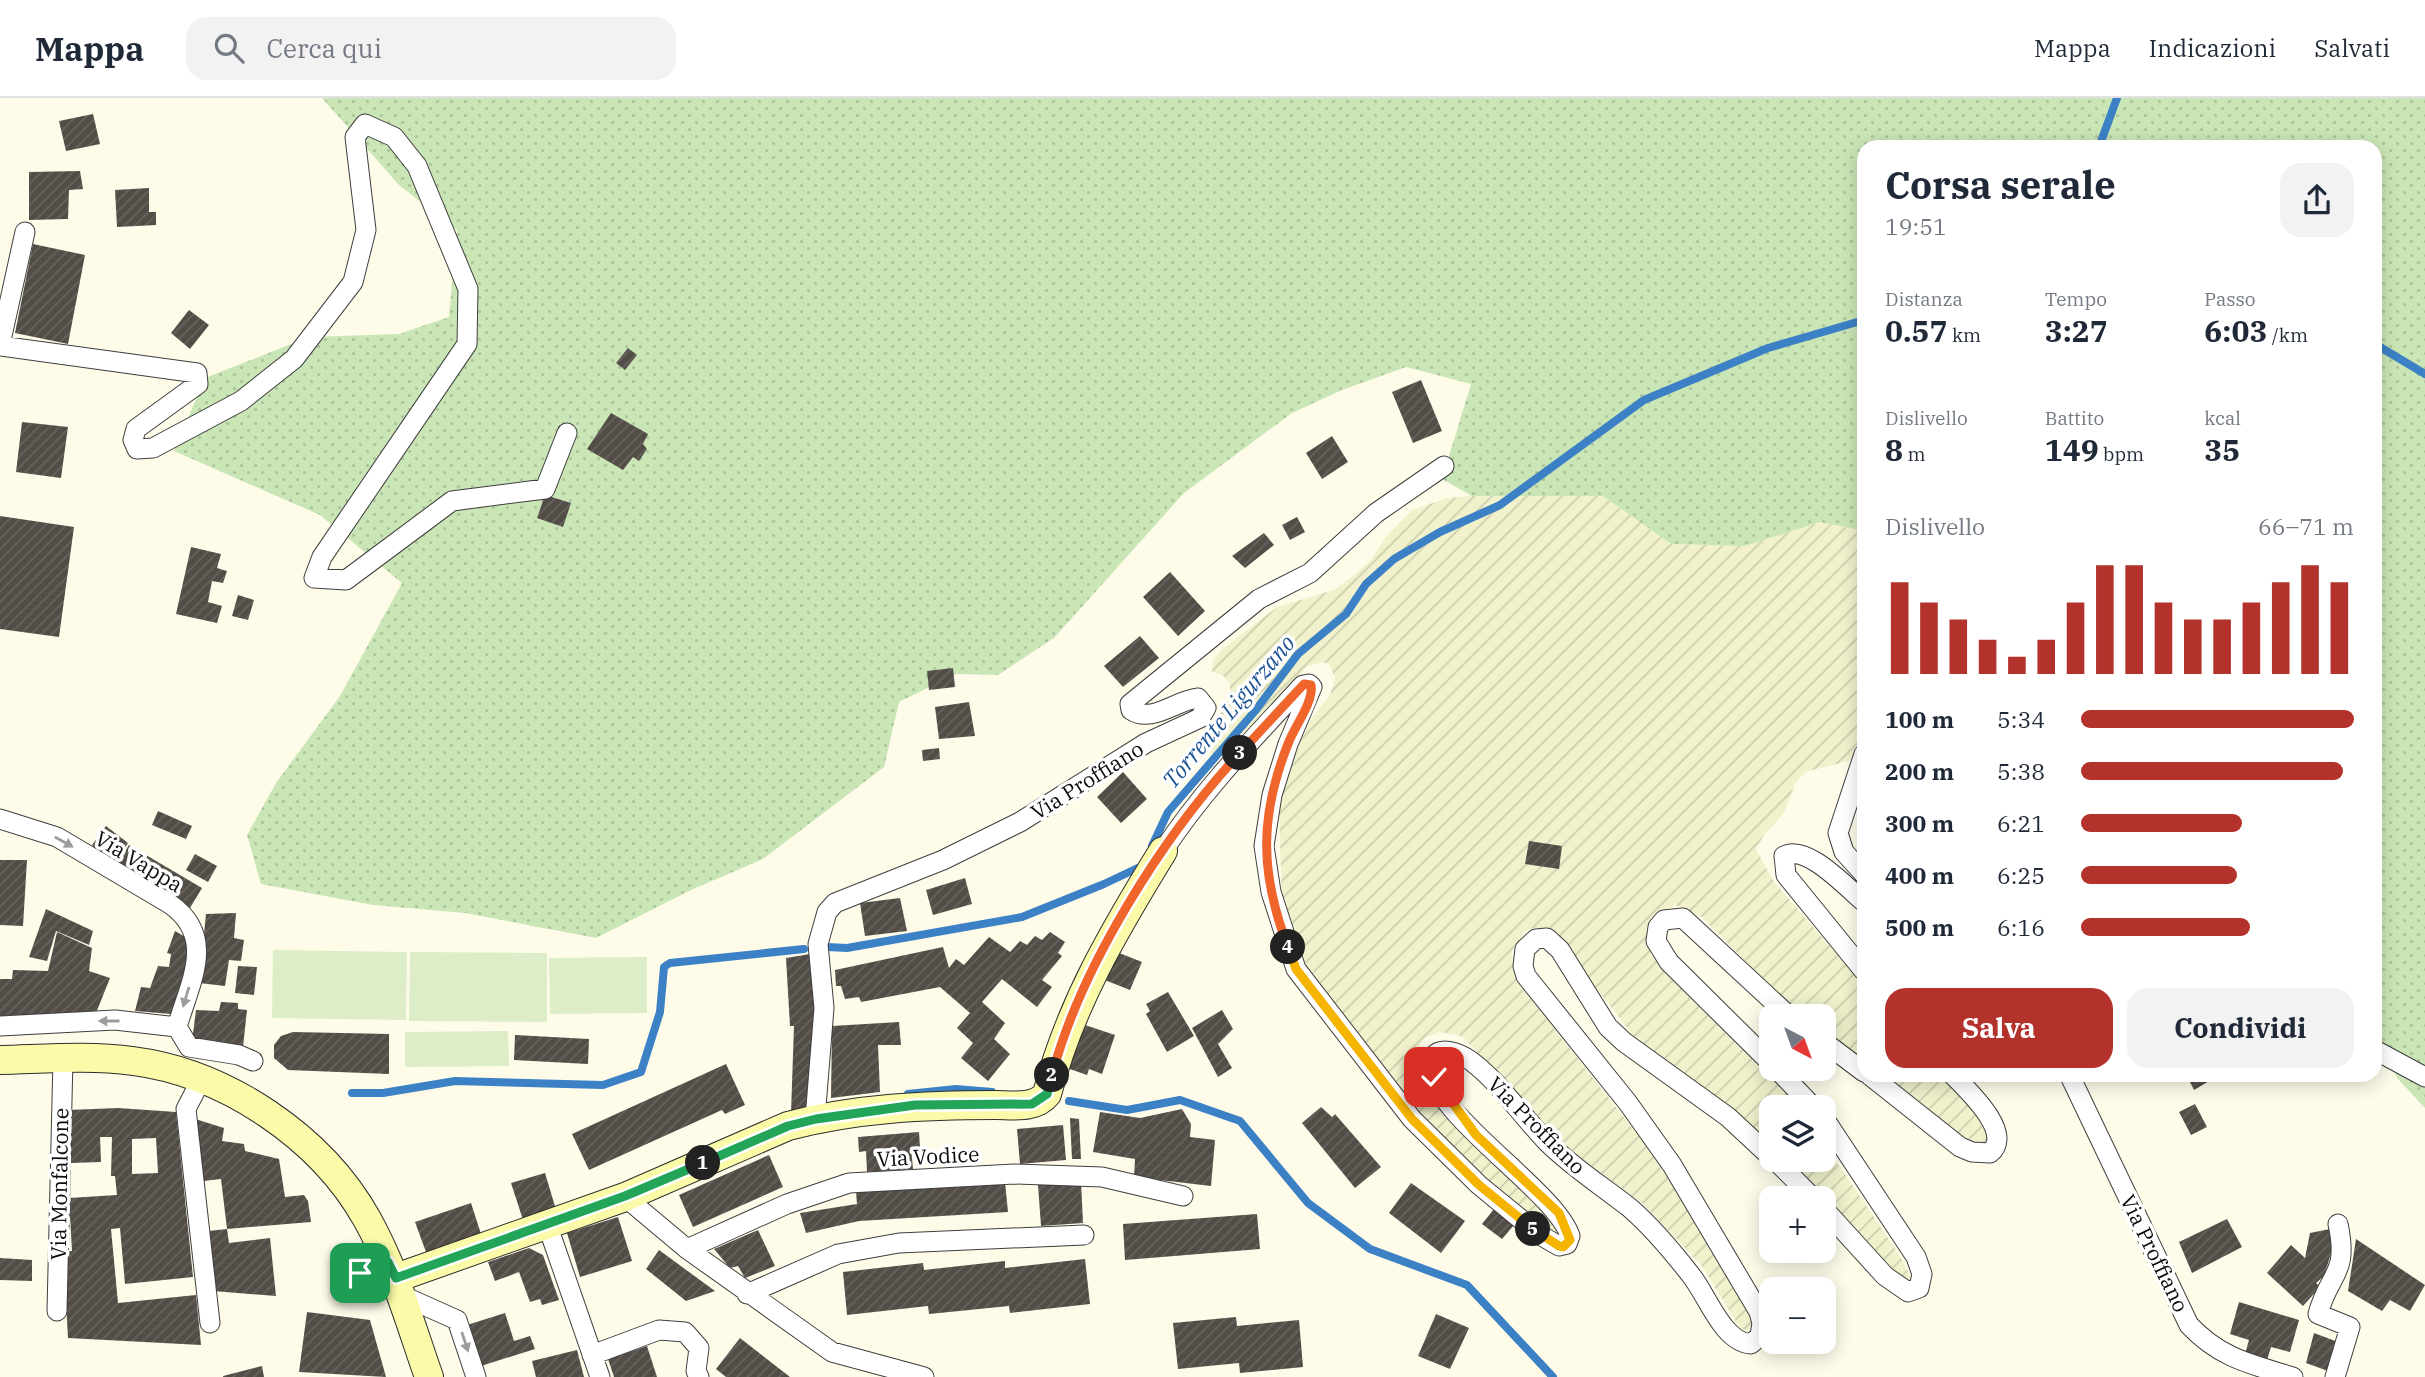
<!DOCTYPE html>
<html lang="it">
<head>
<meta charset="utf-8">
<style>
  :root { --surface:#fff; --page:#f2f2f3; --text:#1f2937; --muted:#747a83; --line:#e0e1e3; --accent:#b3322b }
  body { margin:0; font-family:"IBM Plex Serif",serif; background:var(--page); color:var(--text); height:100vh; display:flex; flex-direction:column; font-size:26px; white-space:nowrap }
  * { box-sizing:border-box; margin:0 }
  p { font-size:23px; color:var(--muted) }
  .icon { flex:none; width:38px; height:38px; fill:none; stroke:currentColor; stroke-width:2; stroke-linecap:round; stroke-linejoin:round }
  .map { position:relative; flex:1; overflow:hidden }
  .side { position:absolute; left:1857px; top:42px; width:525px; height:942px; display:flex; flex-direction:column; background:var(--surface); border-radius:21px; box-shadow:0 4px 18px #0003 }
  .side>* { flex:none }
  .needle { width:46px; rotate:139deg }
  .tools { position:absolute; left:1759px; top:906px; display:grid; gap:14px }
  .tools a { display:grid; place-items:center; width:77px; height:77px; border-radius:14px; background:var(--surface); box-shadow:0 4px 18px #0003; font-size:35px }
  .pin { position:absolute; display:grid; place-items:center; width:60px; height:60px; color:#fff; margin:-30px; border-radius:14px; box-shadow:0 4px 10px #0006 }
  .km { position:absolute; width:35px; height:35px; margin:-18px; border-radius:50%; background:#222; color:#fff; font-size:19px; line-height:35px; text-align:center }
  .round { display:grid; place-items:center; flex:none; width:74px; height:74px; border-radius:21px; background:var(--page) }
  .head { display:flex; align-items:center; justify-content:space-between; height:119px; padding:0 28px }
  h1 { font-size:38px; font-weight:700; line-height:52px }
  .stats { display:grid; grid-template-columns:repeat(3,1fr); gap:10px; height:119px; padding:7px 28px }
  .stats div { display:grid; align-content:center }
  .stats b { font-size:30px; font-weight:700 }
  .stats small { font-size:19px; font-weight:400 }
  .stats p { font-size:19px }
  .chart { height:196px; padding:14px 28px }
  .chart p { display:flex; justify-content:space-between }
  .chart svg { width:100%; height:126px; margin-top:7px; stroke:var(--accent); stroke-width:6 }
  .action { display:flex; gap:14px; margin-top:auto; padding:14px 28px }
  .action a { flex:1; height:80px; border-radius:21px; background:var(--accent); color:#fff; font-size:28px; font-weight:700; line-height:80px; text-align:center }
  .action a+a { background:var(--page); color:var(--text) }
  ul { padding:0 28px; list-style:none; font-size:23px }
  li { display:grid; grid-template-columns:112px 84px 1fr; align-items:center; height:52px }
  li i { height:18px; border-radius:9px; background:var(--accent) }
  header { display:flex; align-items:center; gap:42px; box-sizing:border-box; height:98px; padding:0 35px; background:var(--surface); border-bottom:2px solid var(--line) }
  header strong { font-size:33px }
  nav { display:flex; gap:38px; margin-inline-start:auto; font-size:24px }
  .search { width:490px; height:63px; background:var(--page); display:flex; align-items:center; gap:18px; box-sizing:border-box; padding:0 24px; border-radius:21px; color:var(--muted); font-size:26px }
  .map>svg:first-child { display:block }
  .farmland { fill:url(#farmland-furrows) }
  .grass { fill:url(#grass-dots) }
  .pitch { fill:#dcedc7 }
  .lines { fill:none; stroke-linecap:round; stroke-linejoin:round }
  .stream { stroke:#3c81c5; stroke-width:8 }
  .building { fill:url(#building-hatch); fill-rule:evenodd }
  .street-casing { stroke:#3e3e3e; stroke-width:21 }
  .secondary-casing { stroke:#2d2d2d; stroke-width:30 }
  .street { stroke:#fff; stroke-width:19 }
  .secondary { stroke:#fbfaa8; stroke-width:28 }
  .oneway { fill:#9d9d9d }
  .split-1-casing { stroke:#fff; stroke-width:14 }
  .split-2-casing { stroke:#fff; stroke-width:14 }
  .split-3-casing { stroke:#fff; stroke-width:14 }
  .split-4-casing { stroke:#fff; stroke-width:14 }
  .split-5-casing { stroke:#fff; stroke-width:14 }
  .split-6-casing { stroke:#fff; stroke-width:14 }
  .split-1 { stroke:#22a559; stroke-width:9 }
  .split-2 { stroke:#22a559; stroke-width:9 }
  .split-3 { stroke:#f0652b; stroke-width:9 }
  .split-4 { stroke:#f0652b; stroke-width:9 }
  .split-5 { stroke:#f5b400; stroke-width:9 }
  .split-6 { stroke:#f5b400; stroke-width:9 }
  .labels { text-anchor:middle; dominant-baseline:central; stroke-width:7; stroke-linejoin:round; paint-order:stroke }
  .street-label { font-size:21px; fill:#0b0b0b; stroke:#fff }
  .water-label { font-size:23px; font-style:italic; fill:#1c5495; stroke:#fff }
</style>
</head>
<body>
<header>
<strong>Mappa</strong>
<div class="search"><svg class="icon" aria-label="search" viewBox="0 0 24 24"><circle cx="10" cy="10" r="6"/><path d="M15 15l6 6"/></svg>Cerca qui</div>
<nav><a>Mappa</a><a>Indicazioni</a><a>Salvati</a></nav>
</header>
<div class="map">
<svg width="2425" height="1279" viewBox="0 0 2425 1279">
  <defs>
    <pattern id="farmland-furrows" width="10" height="10" patternUnits="userSpaceOnUse" patternTransform="scale(1.75)"><rect width="10" height="10" fill="#f1f2cc"/><path d="M-1 1l2-2M0 10L10 0M9 11l2-2" fill="none" stroke="#cdceae"/></pattern>
    <pattern id="grass-dots" width="8" height="8" patternUnits="userSpaceOnUse" patternTransform="scale(1.75)"><rect width="8" height="8" fill="#cae6b6"/><path d="M2 2h.1M6 6h.1" fill="none" stroke="#acc49b" stroke-width="1.8" stroke-linecap="round"/></pattern>
    <pattern id="building-hatch" width="6" height="6" patternUnits="userSpaceOnUse" patternTransform="scale(1.75)"><rect width="6" height="6" fill="#534d48"/><path d="M-1 1l2-2M0 6l6-6M5 7l2-2" fill="none" stroke="#67625e"/></pattern>
  </defs>
  <rect width="100%" height="100%" fill="#fefce9"/>
  <!-- farmland -->
  <path class="farmland" d="M1472 398H1603L1671 446 1745 448 1820 424 1864 433V635L1849 663 1805 674 1795 686 1784 715 1764 737 1756 751 1774 784 1864 888V962L1824 934V919L1800 918 1702 819 1675 807 1653 819 1646 832 1651 857 1782 988 1798 1010H1771V1049L1715 998 1635 940 1566 851 1545 831 1533 830 1524 834 1512 853 1513 869 1535 906 1651 1054 1750 1210 1753 1228 1748 1233 1740 1230 1702 1168 1642 1105 1561 1045 1462 938 1439 934 1425 940 1420 946 1418 965 1436 996 1470 1045 1546 1111 1559 1135H1553L1424 1027 1302 860 1282 805 1279 707 1289 665 1312 620 1330 597 1335 580 1329 566 1321 564 1306 569 1279 604 1214 660 1208 650 1209 638 1230 597V585L1222 577 1212 574 1213 562 1221 552 1277 509 1334 492 1353 478 1371 462 1385 440 1412 412 1447 400Z
    M1883 977H1940L1981 1020 1990 1034 1988 1044 1984 1049 1967 1047 1929 1011Z
    M1824 1045 1898 1155 1910 1177V1185H1902L1786 1062H1824Z"/>
  <!-- grass -->
  <path class="grass" d="M322 0H2425V1010L2398 981 2375 938V49H1864V433L1820 424 1745 448 1671 446 1603 398H1472L1442 381 1471 286 1406 269 1342 292 1292 315 1184 395 1054 540 998 577 956 576 899 604 884 669 763 761 691 792 596 840 465 815 373 807 261 786 247 737 276 685 340 598 402 485 320 417 174 353 205 280 309 239 399 236 449 219 457 132 399 87Z"/>
  <!-- pitch -->
  <path class="pitch" d="M273 852 407 854 406 922 272 920Z
    M410 854 547 855V924L409 923Z
    M647 859V915L550 916 549 860Z
    M508 933 509 968 405 969V934Z"/>
  <g class="lines">
    <!-- stream -->
    <path class="stream" d="M2099 49 2117 0
      M2375 246 2425 276
      M1152 748 1168 714 1255 613 1298 556 1346 516 1366 486 1394 461 1440 434 1500 407 1644 302 1768 250 1864 222
      M827 849 847 850 1022 819 1104 786 1144 767
      M352 995H383L455 983 603 987 641 974 660 914 664 869 670 865 804 851
      M908 996 956 991 992 994
      M1069 1003 1127 1012 1180 1002 1240 1023 1308 1105 1370 1151 1467 1187 1553 1279"/>
  </g>
  <!-- building -->
  <path class="building" d="M93 16 100 46 66 53 59 23Z
    M80 73 83 91 69 92 68 121 29 122V74Z
    M149 90V114H156V127L117 129 115 92Z
    M33 146 85 157 68 246 15 235Z
    M189 212 209 227 190 251 171 235Z
    M628 250 637 257 625 272 616 265Z
    M1421 282 1442 333 1413 345 1392 294Z
    M611 315 648 336 643 346 647 351 639 363 633 359 623 372 587 351Z
    M22 324 68 329 61 380 16 374Z
    M1332 338 1348 364 1322 381 1306 355Z
    M545 397 571 405 563 429 537 420Z
    M0 418 74 429 59 539 0 531Z
    M1297 419 1305 434 1290 442 1282 427Z
    M1264 435 1274 447 1245 470 1232 458Z
    M191 449 221 456 217 470 227 473 223 485 212 483 208 504 222 508 217 525 176 516Z
    M1170 474 1205 513 1178 538 1143 499Z
    M238 497 254 502 248 522 232 518Z
    M1140 538 1159 560 1123 589 1104 568Z
    M953 570 955 589 929 592 927 573Z
    M969 604 975 638 939 641 935 609Z
    M939 650 940 661 923 663 922 652Z
    M1123 674 1147 701 1121 725 1097 699Z
    M158 713 192 728 186 741 152 727Z
    M106 728 128 745 114 767 92 747Z
    M1529 743 1562 748 1559 771 1525 766Z
    M129 747 202 790 190 810 118 765Z
    M195 756 217 768 208 784 186 772Z
    M0 762H27L23 828 0 827Z
    M965 780 972 806 933 817 926 792Z
    M900 800 907 833 865 838 860 805Z
    M46 811 93 833 89 847 56 833 47 863 29 859Z
    M236 815 234 840 244 842 241 863 229 862 225 888 199 885 206 816Z
    M175 833 189 841 191 860 171 916 135 913 141 889 150 890 158 868 169 869 171 856 167 855Z
    M57 834 92 850 89 873 110 880 96 915 0 918V881H12L13 872 48 873Z
    M1050 834 1065 844 1058 855 1062 858 1042 882 1052 889 1037 909 1002 881 982 904 1005 925 994 941 1010 956 988 983 961 960 973 945 957 930 970 915 940 889 861 904 859 899 845 901 841 888H836L835 872 943 849 949 870 956 861 964 867 989 839 1010 854 1020 843 1027 847 1035 838 1042 842Z
    M1109 851 1142 864 1130 892 1097 879Z
    M810 856 817 929 811 1013 791 1015 794 928H790L786 860Z
    M238 868 257 869 254 897 235 895Z
    M1168 894 1194 938 1167 954 1146 916 1150 913 1146 906Z
    M221 904 238 905V911L247 912 243 949 192 944 196 912 219 913Z
    M1222 912 1233 931 1218 946 1232 970 1218 979 1192 930Z
    M899 924 901 947H878L880 994 831 1000 832 928Z
    M1082 926 1115 937 1102 976 1089 971 1087 977 1067 970Z
    M293 934 389 936V976L288 972 274 960V947L281 938Z
    M515 937 589 941 588 966 514 962Z
    M726 966 745 1007 725 1016 722 1012 589 1072 572 1036Z
    M2186 976H2221L2194 992Z
    M2195 1006 2207 1029 2191 1037 2179 1014Z
    M1321 1009 1332 1019 1335 1016 1381 1069 1355 1090 1302 1025Z
    M118 1010 176 1014 193 1179 125 1186 120 1130 111 1131 118 1205 196 1197 201 1247 68 1240 63 1154 72 1153 69 1100 117 1097 115 1078H111L112 1039H100L101 1064 71 1065 68 1012ZM156 1040 158 1075 132 1076V1041Z
    M1182 1011 1191 1026 1190 1039 1215 1042 1211 1088 1134 1079 1135 1061 1093 1054 1100 1014 1140 1020Z
    M192 1020 224 1030 222 1043 244 1046 245 1053 279 1061 285 1099 304 1097 308 1103 311 1124 227 1131 221 1081 195 1084Z
    M1070 1020 1079 1021 1081 1061H1072Z
    M1063 1027 1066 1062 1020 1066 1017 1031Z
    M919 1034 920 1049 911 1050 913 1071 867 1074 866 1053 859 1054 858 1039Z
    M769 1057 783 1089 693 1129 679 1097Z
    M545 1075 557 1115 524 1125 511 1085Z
    M1005 1084 1008 1114 859 1123 806 1135 800 1115 857 1106 856 1094Z
    M1081 1084 1083 1125 1041 1128 1038 1087Z
    M1411 1085 1465 1123 1441 1155 1389 1115Z
    M471 1105 481 1136 426 1154 415 1124Z
    M1494 1111 1514 1127 1502 1141 1482 1126Z
    M1257 1116 1260 1151 1125 1162 1123 1126Z
    M618 1119 632 1163 580 1179 567 1135Z
    M2227 1121 2242 1149 2192 1175 2179 1144Z
    M227 1131 229 1145 270 1140 276 1198 213 1193 208 1133Z
    M2330 1131 2333 1149 2324 1178 2316 1185 2320 1189 2303 1208 2267 1175 2291 1147 2305 1160 2310 1135Z
    M758 1132 775 1168 745 1180 738 1168 730 1170 714 1151Z
    M2356 1141 2425 1187 2410 1213 2390 1202 2382 1213 2348 1193Z
    M529 1150 543 1157 559 1202 542 1207 540 1201 530 1204 519 1174 495 1183 488 1164Z
    M659 1152 715 1193 686 1203 646 1171Z
    M0 1160 32 1162V1183L0 1182Z
    M1085 1161 1090 1206 1010 1215 1009 1208 929 1216 928 1208 847 1217 843 1174 923 1165 924 1172 1005 1163V1170Z
    M2239 1204 2299 1222 2290 1254 2271 1249 2267 1262 2245 1256 2249 1242 2230 1236Z
    M307 1214 370 1222 386 1279 299 1274Z
    M505 1215 514 1243 530 1238 535 1251 481 1268 467 1227Z
    M1436 1216 1469 1230 1450 1271 1418 1258Z
    M1236 1219 1237 1228 1299 1222 1303 1269 1240 1275 1239 1265 1178 1271 1173 1225Z
    M2314 1235 2338 1244 2328 1273 2306 1265Z
    M740 1240 790 1279H726L716 1271Z
    M647 1248 657 1279H614L608 1261Z
    M577 1252 584 1279H536L532 1263Z
    M262 1268 264 1279H223V1278Z"/>
  <g class="lines">
    <!-- street casing -->
    <g class="street-casing">
      <path id="street" d="M0 247 25 134
        M0 248 197 275 198 286 136 331 133 342 137 351 153 350 241 303 294 261 353 184 366 132 355 39 365 26 394 39 417 68 468 191 467 246 322 459 314 480 346 482 452 403 545 391 567 335
        M1864 656 1838 735 1844 754 1864 776
        M0 721 57 739 170 806C217 839 190 884 177 929
        M1163 753C1203 692 1253 641 1303 587L1309 586 1312 589 1288 646 1272 697 1264 748 1271 794 1296 871 1412 1021 1479 1087 1540 1137 1559 1148 1567 1146 1570 1138C1555 1091 1422 1011 1432 964 1435 944 1461 956 1471 963 1500 985 1522 1018 1547 1044 1572 1069 1602 1088 1630 1110 1652 1129 1672 1153 1690 1176 1707 1196 1722 1244 1751 1246L1760 1238 1762 1225 1759 1214 1672 1067 1628 1005 1526 878 1523 868 1525 851 1536 841 1547 840 1560 852 1608 929 1624 944 1728 1019 1771 1059
        M1864 804C1846 789 1806 745 1784 758L1786 777 1864 873
        M0 928 115 922 177 929
        M177 929 189 949 239 957 253 963
        M1824 944 1864 974
        M2375 952 2425 979
        M1771 965 1669 864 1656 843 1658 829 1664 822 1683 820 1790 919
        M1777 971 1814 1010
        M1868 976 1960 1049 1972 1054 1990 1055C2015 1035 1966 991 1952 976
        M2069 976 2189 1227C2220 1260 2250 1266 2293 1279
        M202 980 186 1011 210 1225
        M1824 1020 1916 1159 1922 1176 1919 1190 1908 1194 1885 1178 1824 1111
        M815 1021 824 910 818 846 827 814 835 805 943 762 1020 724 1146 645 1200 620 1206 610 1198 600C1176 602 1152 626 1131 612L1130 606 1259 501 1310 475 1376 415 1444 368
        M1775 1062 1814 1101
        M625 1099 687 1151 832 1254 924 1279
        M547 1126 600 1279
        M687 1151 787 1106 849 1085 1014 1076 1102 1079 1183 1098
        M360 1175 389 1164
        M747 1196 838 1156 899 1145 1084 1137
        M401 1197 457 1222 476 1279
        M57 1213 63 960
        M592 1257 659 1232 685 1234 699 1250 696 1273 699 1279
        M2335 1279 2350 1229 2318 1216C2329 1175 2349 1177 2338 1126"/>
    </g>
    <!-- secondary casing -->
    <g class="secondary-casing">
      <path id="secondary" d="M0 962C44 961 89 957 133 963 226 975 321 1039 367 1121 395 1171 410 1225 429 1279
        M396 1180 625 1099 788 1028C856 1010 926 1007 996 1007 1013 1007 1035 1011 1047 996 1070 907 1115 831 1163 753"/>
    </g>
    <!-- street -->
    <use href="#street" class="street"/>
    <!-- secondary -->
    <use href="#secondary" class="secondary"/>
  </g>
  <!-- one-way arrows -->
  <defs><path id="oneway-solid" d="M-6-.8H1V-3.2L6.5 0L1 3.2V.8H-6Z" transform="scale(1.75)"/></defs>
  <g class="oneway">
    <use href="#oneway-solid" transform="translate(64 744) rotate(29)"/>
    <use href="#oneway-solid" transform="translate(186 899) rotate(107)"/>
    <use href="#oneway-solid" transform="translate(109 923) rotate(180)"/>
    <use href="#oneway-solid" transform="translate(465 1244) rotate(72)"/>
  </g>
  <g class="lines">
    <!-- split-1 casing -->
    <g class="split-1-casing">
      <path id="split-1" d="M360 1175 388 1164 396 1180 625 1098 703 1065"/>
    </g>
    <!-- split-2 casing -->
    <g class="split-2-casing">
      <path id="split-2" d="M703 1065 788 1028 816 1021 915 1007 1032 1006 1047 996 1052 977"/>
    </g>
    <!-- split-3 casing -->
    <g class="split-3-casing">
      <path id="split-3" d="M1052 977C1081 868 1163 738 1240 655"/>
    </g>
    <!-- split-4 casing -->
    <g class="split-4-casing">
      <path id="split-4" d="M1240 655 1304 586 1311 587C1314 604 1294 629 1288 646 1259 719 1260 776 1288 849"/>
    </g>
    <!-- split-5 casing -->
    <g class="split-5-casing">
      <path id="split-5" d="M1288 849 1296 871 1412 1021 1479 1087 1533 1131"/>
    </g>
    <!-- split-6 casing -->
    <g class="split-6-casing">
      <path id="split-6" d="M1434 979 1476 1037 1559 1115 1570 1142 1563 1149 1559 1148 1533 1131"/>
    </g>
    <!-- split-1 -->
    <use href="#split-1" class="split-1"/>
    <!-- split-2 -->
    <use href="#split-2" class="split-2"/>
    <!-- split-3 -->
    <use href="#split-3" class="split-3"/>
    <!-- split-4 -->
    <use href="#split-4" class="split-4"/>
    <!-- split-5 -->
    <use href="#split-5" class="split-5"/>
    <!-- split-6 -->
    <use href="#split-6" class="split-6"/>
  </g>
  <g class="labels">
    <!-- street labels -->
    <g class="street-label">
      <text transform="translate(1087 682) rotate(-32)">Via Proffiano</text>
      <text transform="translate(139 763) rotate(31)">Via Vappa</text>
      <text transform="translate(1537 1027) rotate(45)">Via Proffiano</text>
      <text transform="translate(928 1058) rotate(-3)">Via Vodice</text>
      <text transform="translate(59 1086) rotate(-89)">Via Monfalcone</text>
      <text transform="translate(2155 1155) rotate(64)">Via Proffiano</text>
    </g>
    <!-- water labels -->
    <g class="water-label">
      <text transform="translate(1228 613) rotate(-50)">Torrente Ligurzano</text>
    </g>
  </g>
</svg>
<div class="tools">
<a><svg class="needle" viewBox="-14 -14 28 28"><path d="M0-13l5 13h-10z" fill="#e53935"/><path d="M0 13l5-13h-10z" fill="#747a83"/></svg></a>
<a><svg class="icon" aria-label="layers" viewBox="0 0 24 24"><path d="M12 4l9 5-9 5-9-5zM3 14l9 5 9-5"/></svg></a>
<a>+</a>
<a>−</a>
</div>
<div class="pin" style="left:360px;top:1175px;background:#1e9e55"><svg class="icon" aria-label="arrive" viewBox="0 0 24 24"><path d="M6 21V4h12l-3 4 3 4H6"/></svg></div>
<div class="pin" style="left:1434px;top:979px;background:#d93025"><svg class="icon" aria-label="check" viewBox="0 0 24 24"><path d="M5 12l5 5 9-10"/></svg></div>
<b class="km" style="left:703px;top:1065px">1</b>
<b class="km" style="left:1052px;top:977px">2</b>
<b class="km" style="left:1240px;top:655px">3</b>
<b class="km" style="left:1288px;top:849px">4</b>
<b class="km" style="left:1533px;top:1131px">5</b>
<section class="side">
<div class="head"><div><h1>Corsa serale</h1><p>19:51</p></div><a class="round"><svg class="icon" aria-label="share" viewBox="0 0 24 24"><path d="M12 15V3M7 8l5-5 5 5M5 13v7h14v-7"/></svg></a></div>
<div class="stats">
<div><p>Distanza</p><b>0.57<small> km</small></b></div>
<div><p>Tempo</p><b>3:27</b></div>
<div><p>Passo</p><b>6:03<small> /km</small></b></div>
</div>
<div class="stats">
<div><p>Dislivello</p><b>8<small> m</small></b></div>
<div><p>Battito</p><b>149<small> bpm</small></b></div>
<div><p>kcal</p><b>35</b></div>
</div>
<div class="chart"><p><span>Dislivello</span>66–71 m</p>
<svg viewBox="0 0 160 44" preserveAspectRatio="none"><path d="M5 44V12M15 44V19M25 44V25M35 44V32M45 44V38M55 44V32M65 44V19M75 44V6M85 44V6M95 44V19M105 44V25M115 44V25M125 44V19M135 44V12M145 44V6M155 44V12"/></svg>
</div>
<ul>
<li><b>100 m</b>5:34<i style="width:100%"></i></li>
<li><b>200 m</b>5:38<i style="width:96%"></i></li>
<li><b>300 m</b>6:21<i style="width:59%"></i></li>
<li><b>400 m</b>6:25<i style="width:57%"></i></li>
<li><b>500 m</b>6:16<i style="width:62%"></i></li>
</ul>
<div class="action"><a>Salva</a><a>Condividi</a></div>
</section>
</div>
</body>
</html>
